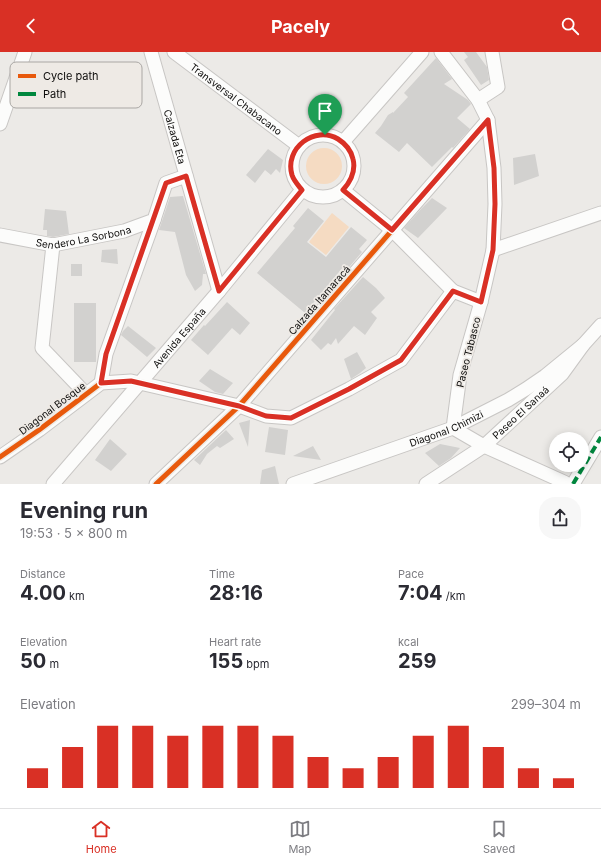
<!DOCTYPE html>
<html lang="en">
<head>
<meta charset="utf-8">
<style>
  :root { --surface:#fff; --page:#f7f7f7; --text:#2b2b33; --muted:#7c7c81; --line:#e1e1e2; --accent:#d93025 }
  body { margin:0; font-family:Inter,sans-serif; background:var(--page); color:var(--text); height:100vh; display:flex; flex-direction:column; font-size:15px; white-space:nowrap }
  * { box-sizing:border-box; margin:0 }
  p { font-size:13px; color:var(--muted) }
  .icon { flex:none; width:22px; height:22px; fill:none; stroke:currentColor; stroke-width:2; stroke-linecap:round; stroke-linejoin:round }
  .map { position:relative; height:432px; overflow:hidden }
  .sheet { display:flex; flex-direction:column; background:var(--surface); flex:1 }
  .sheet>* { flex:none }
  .tools { position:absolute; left:549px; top:380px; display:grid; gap:8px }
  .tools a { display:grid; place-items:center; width:40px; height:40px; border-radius:50%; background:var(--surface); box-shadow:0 2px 10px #0003; font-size:20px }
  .pin { position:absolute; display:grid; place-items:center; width:34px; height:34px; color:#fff; margin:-41px -17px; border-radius:50% 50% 50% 0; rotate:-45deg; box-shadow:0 0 4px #0007 }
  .pin .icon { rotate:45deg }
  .round { display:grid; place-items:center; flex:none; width:42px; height:42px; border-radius:16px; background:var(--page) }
  .headline { display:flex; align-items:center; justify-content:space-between; height:68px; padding:0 20px }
  h1 { font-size:22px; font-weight:700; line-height:30px }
  .figures { display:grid; grid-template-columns:repeat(3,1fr); gap:6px; height:68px; padding:4px 20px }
  .figures div { display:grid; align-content:center }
  .figures b { font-size:20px; font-weight:700 }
  .figures small { font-size:11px; font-weight:400 }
  .figures p { font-size:11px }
  .chart { height:112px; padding:8px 20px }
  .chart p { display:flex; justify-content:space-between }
  .chart svg { width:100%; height:72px; margin-top:4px; stroke:var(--accent); stroke-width:6 }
  header { display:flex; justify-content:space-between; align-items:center; height:52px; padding:0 20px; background:var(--accent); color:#fff; font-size:18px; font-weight:700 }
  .tab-bar { display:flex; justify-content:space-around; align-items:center; height:56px; border-top:1px solid var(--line); background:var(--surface); font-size:11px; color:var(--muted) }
  .tab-bar a { display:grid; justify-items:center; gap:2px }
  .tab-bar .on { color:var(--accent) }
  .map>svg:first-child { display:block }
  .green { fill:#f5dbc2 }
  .building { fill:#d2d1cf }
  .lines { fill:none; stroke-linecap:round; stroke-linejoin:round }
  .street-casing { stroke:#c8c6c4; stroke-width:15 }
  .street { stroke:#fcfcfb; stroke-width:13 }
  .quiet { stroke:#00873e; stroke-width:4; stroke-dasharray:8 4; stroke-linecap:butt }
  .cycleway-casing { stroke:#eeeae5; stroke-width:8 }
  .cycleway { stroke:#e8590c; stroke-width:5 }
  .route-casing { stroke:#fff; stroke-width:8 }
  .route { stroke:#d93025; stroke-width:5 }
  .labels { text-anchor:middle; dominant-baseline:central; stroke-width:3.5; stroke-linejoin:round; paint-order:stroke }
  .street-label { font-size:10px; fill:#0d0c0b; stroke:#eeeae5 }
  .key { fill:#eeeae5; stroke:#aaa7a4; stroke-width:1 }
  .key-label { font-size:11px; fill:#0d0c0b }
</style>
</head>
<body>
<header><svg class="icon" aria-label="back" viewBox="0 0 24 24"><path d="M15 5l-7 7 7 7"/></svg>Pacely<svg class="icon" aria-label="search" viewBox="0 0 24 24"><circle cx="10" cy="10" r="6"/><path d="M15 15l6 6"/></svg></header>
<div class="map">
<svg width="601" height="432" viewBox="0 0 601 432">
  <rect width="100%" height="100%" fill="#eceae7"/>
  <!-- green -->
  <path class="green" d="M306 114a18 18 0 1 1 36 0a18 18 0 1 1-36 0Z
    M332 161 349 175 326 203 309 190Z"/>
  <!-- building -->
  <path class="building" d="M464 0H476L487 15 489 28 481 33 464 8 468 5Z
    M436 6 452 27 444 32 468 48 471 52 457 66 470 77 453 96 452 95 432 115 407 91 399 100 375 81 381 74 388 63 393 60V61L408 45 404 41Z
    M268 97 283 108 280 121 276 117 271 123 265 118 255 131 246 123Z
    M535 102 539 124 514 133 513 106Z
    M183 144 206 222H203L202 233 195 239 186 223 175 180 159 178 170 145Z
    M432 146 447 156 418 186 404 176 422 156Z
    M308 156 324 169 307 190 326 205 351 175 367 188 359 197 362 200 350 214 347 218 343 215 305 261 257 221 295 176 293 174Z
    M45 157 66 159 69 182 53 185 47 184V178H43Z
    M117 197 118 212 101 210 102 198Z
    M71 212H82V224H71Z
    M363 225 376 236 385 246 371 260 377 266 365 283 354 274 338 292 336 286 331 293 328 291 321 298 311 288 335 258 334 257Z
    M227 250 250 271 240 283 232 276 208 303 191 288 204 273 205 274Z
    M74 251H96V310H74Z
    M128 274 156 296 147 305 121 283 123 279Z
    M357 300 366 316 360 321 351 327 344 307Z
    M210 317 233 331 223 342 215 340 199 329Z
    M250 368 248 395 239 371Z
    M269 375 288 378 285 403 265 400Z
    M226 378 234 387 220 396 217 394 207 402 200 413 194 408Z
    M110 387 127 402 111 419 95 408Z
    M440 392 460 396 451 406 439 414 425 401Z
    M313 394 321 408 293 404Z
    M275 414 279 432H260L262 418Z"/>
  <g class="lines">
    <!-- street casing -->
    <g class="street-casing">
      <g id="street">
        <path id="s1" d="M151 0 219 239"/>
        <path id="s2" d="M174 0 299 94"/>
        <path d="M441 0 478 48 488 68 494 116 495 152 493 198 481 250 460 323 453 376"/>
        <path d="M478 48 498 35 492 0"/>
        <path d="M0 72 25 0"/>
        <circle cx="323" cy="114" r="31"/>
        <path d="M343 90 422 0"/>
        <path d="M343 138 392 178 453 239 481 250"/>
        <path id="s3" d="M0 183 53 193 124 179 154 168 166 131 186 124"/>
        <path d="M53 193 42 296 86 342"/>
        <path d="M493 198 601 161"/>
        <path d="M101 331 106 302 154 168"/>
        <path d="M453 376 484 394 564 430 567 432"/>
        <path d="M0 405 39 378 101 331 131 329 239 354 266 364 291 366 349 337 401 308 453 239"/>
        <path id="s4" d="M53 432 219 239 302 138"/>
        <path d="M156 432 239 354 488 68"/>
        <path id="s5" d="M293 432 453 376 508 348 526 337 545 324 583 293"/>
        <path id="s6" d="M426 432 484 394 562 322 583 293 601 273"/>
        <path d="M573 432 601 385"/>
      </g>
    </g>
    <!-- street -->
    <use href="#street" class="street"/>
    <!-- quiet -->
    <path class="quiet" d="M573 432 601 385"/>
    <!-- cycleway casing -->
    <g class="cycleway-casing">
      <path id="cycleway" d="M0 405 39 378 101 331 131 329 239 354 266 364 291 366 349 337 401 308 453 239
        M156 432 239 354 488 68"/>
    </g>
    <!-- cycleway -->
    <use href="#cycleway" class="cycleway"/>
  </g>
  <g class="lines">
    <!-- route casing -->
    <g class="route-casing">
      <path id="route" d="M488 68 494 116 495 152 493 198 481 250 453 239 401 308 349 337 291 366 266 364 239 354 131 329 101 331 106 302 166 131 186 124 219 239 302 138C298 133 294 129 292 123 284 96 315 73 338 87 346 92 351 98 353 107 356 119 351 129 343 138L392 178Z"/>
    </g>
    <!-- route -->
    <use href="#route" class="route"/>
  </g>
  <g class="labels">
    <!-- street labels -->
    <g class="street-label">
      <text stroke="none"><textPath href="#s2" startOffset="78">Transversal Chabacano</textPath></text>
      <text stroke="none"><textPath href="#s1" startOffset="88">Calzada Eta</textPath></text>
      <text stroke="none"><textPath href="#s3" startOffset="85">Sendero La Sorbona</textPath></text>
      <text transform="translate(319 248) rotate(-49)">Calzada Itamaracá</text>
      <text stroke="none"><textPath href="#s4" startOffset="193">Avenida España</textPath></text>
      <text transform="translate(468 300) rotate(-76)">Paseo Tabasco</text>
      <text transform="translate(52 356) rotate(-37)">Diagonal Bosque</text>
      <text stroke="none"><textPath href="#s6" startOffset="119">Paseo El Sanaá</textPath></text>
      <text stroke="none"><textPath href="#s5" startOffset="163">Diagonal Chimizi</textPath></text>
    </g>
  </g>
  <!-- legend -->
  <rect x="10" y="10" width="132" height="46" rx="6" class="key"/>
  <rect x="18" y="22" width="18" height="4" fill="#e8590c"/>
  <rect x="18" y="40" width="18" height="4" fill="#00873e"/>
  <g class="key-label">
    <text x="43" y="28">Cycle path</text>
    <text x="43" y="46">Path</text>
  </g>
</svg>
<div class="tools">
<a><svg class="icon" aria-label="locate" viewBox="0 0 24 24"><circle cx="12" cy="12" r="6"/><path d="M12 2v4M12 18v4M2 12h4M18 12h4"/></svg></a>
</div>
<div class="pin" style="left:325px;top:83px;background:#1e9e55"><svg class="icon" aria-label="arrive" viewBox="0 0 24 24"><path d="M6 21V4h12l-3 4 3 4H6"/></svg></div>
</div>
<section class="sheet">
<div class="headline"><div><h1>Evening run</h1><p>19:53 · 5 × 800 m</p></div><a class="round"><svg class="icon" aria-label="share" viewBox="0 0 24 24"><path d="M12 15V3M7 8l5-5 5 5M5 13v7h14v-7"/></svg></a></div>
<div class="figures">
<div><p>Distance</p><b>4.00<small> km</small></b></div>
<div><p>Time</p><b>28:16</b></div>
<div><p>Pace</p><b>7:04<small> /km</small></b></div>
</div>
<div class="figures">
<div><p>Elevation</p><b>50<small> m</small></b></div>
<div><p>Heart rate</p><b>155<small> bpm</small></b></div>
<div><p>kcal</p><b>259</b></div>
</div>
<div class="chart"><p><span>Elevation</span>299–304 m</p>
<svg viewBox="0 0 160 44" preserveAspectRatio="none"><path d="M5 44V32M15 44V19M25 44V6M35 44V6M45 44V12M55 44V6M65 44V6M75 44V12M85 44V25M95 44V32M105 44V25M115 44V12M125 44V6M135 44V19M145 44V32M155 44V38"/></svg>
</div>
</section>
<nav class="tab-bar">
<a class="on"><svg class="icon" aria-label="home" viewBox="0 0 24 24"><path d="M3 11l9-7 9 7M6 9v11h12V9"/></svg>Home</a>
<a><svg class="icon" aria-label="map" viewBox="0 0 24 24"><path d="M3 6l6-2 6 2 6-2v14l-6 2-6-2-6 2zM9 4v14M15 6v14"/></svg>Map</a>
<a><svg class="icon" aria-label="saved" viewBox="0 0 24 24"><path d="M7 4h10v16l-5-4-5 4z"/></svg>Saved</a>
</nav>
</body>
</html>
